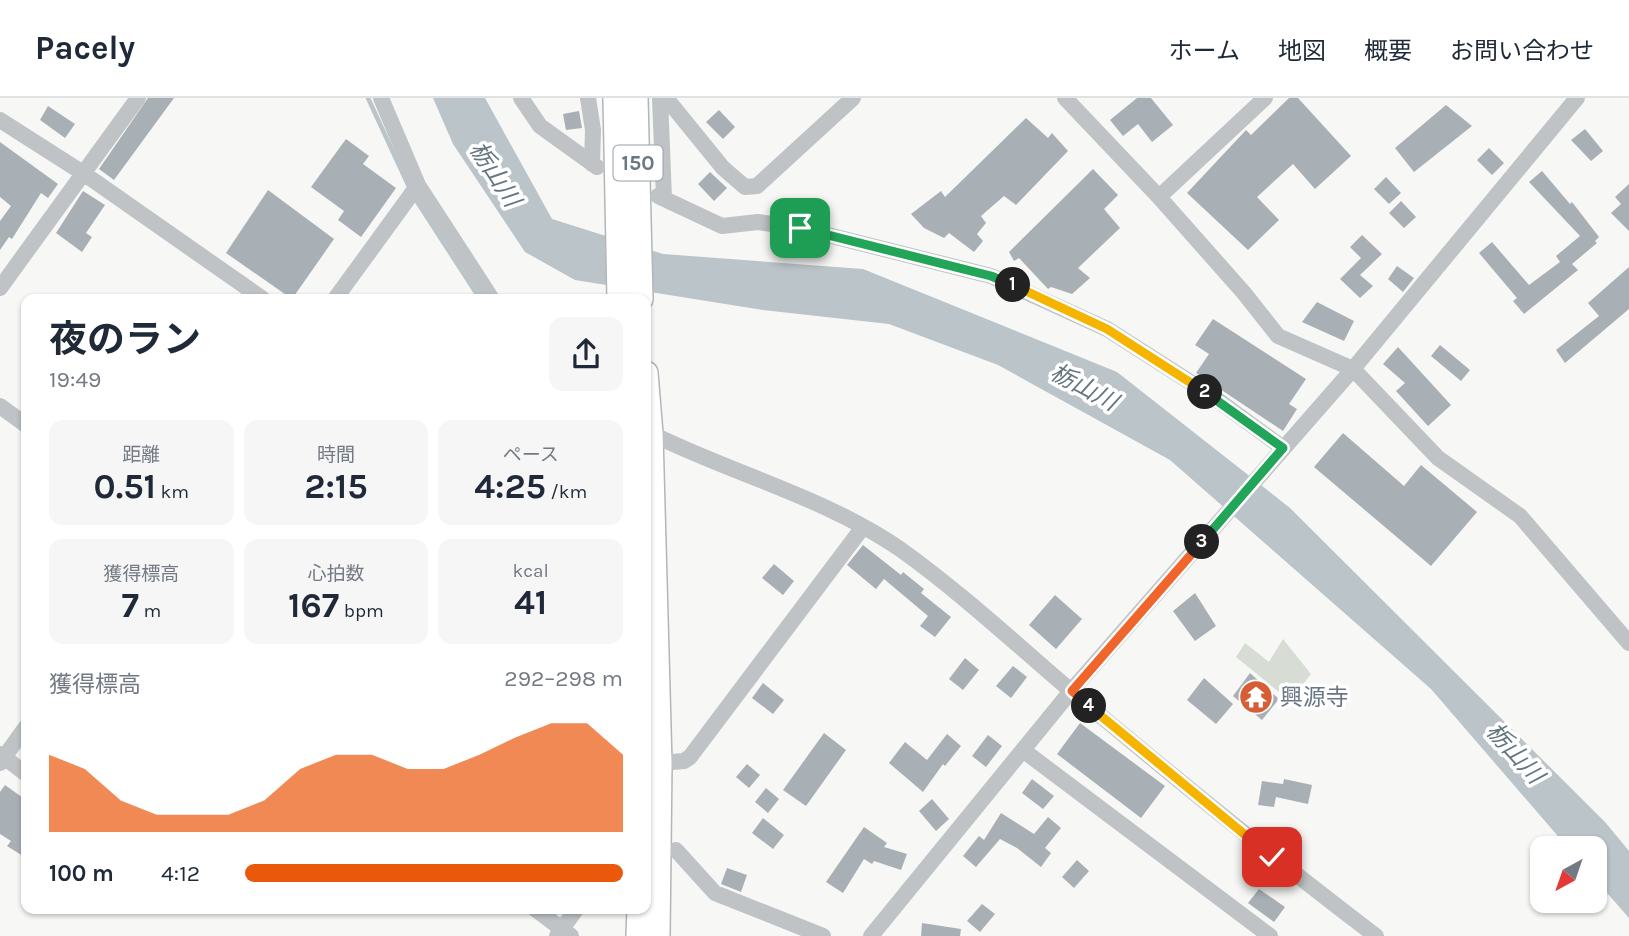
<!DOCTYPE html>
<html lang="ja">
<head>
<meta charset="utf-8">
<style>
  :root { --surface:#fff; --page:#f6f6f7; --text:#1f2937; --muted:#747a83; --line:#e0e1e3; --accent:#ea580c }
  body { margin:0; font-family:Karla,"Noto Sans JP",sans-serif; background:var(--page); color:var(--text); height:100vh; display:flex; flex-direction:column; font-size:26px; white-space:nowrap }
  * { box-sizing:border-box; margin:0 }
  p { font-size:23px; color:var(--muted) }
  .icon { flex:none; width:38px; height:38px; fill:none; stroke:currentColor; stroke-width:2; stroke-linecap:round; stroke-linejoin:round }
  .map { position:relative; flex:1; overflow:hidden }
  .details { position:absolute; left:21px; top:196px; width:630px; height:620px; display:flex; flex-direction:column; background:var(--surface); border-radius:14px; box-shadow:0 2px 5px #0004 }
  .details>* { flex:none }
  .needle { width:46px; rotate:220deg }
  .buttons { position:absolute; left:1530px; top:738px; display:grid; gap:14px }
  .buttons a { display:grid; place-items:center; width:77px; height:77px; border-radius:14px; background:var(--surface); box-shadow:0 2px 5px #0004; font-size:35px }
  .pin { position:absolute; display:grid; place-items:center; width:60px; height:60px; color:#fff; margin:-30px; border-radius:14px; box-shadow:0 4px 10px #0006 }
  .km { position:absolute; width:35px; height:35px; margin:-18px; border-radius:50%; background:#222; color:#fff; font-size:19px; line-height:35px; text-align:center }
  .round { display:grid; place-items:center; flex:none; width:74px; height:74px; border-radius:14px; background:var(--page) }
  .head { display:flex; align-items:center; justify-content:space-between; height:119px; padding:0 28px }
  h1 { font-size:38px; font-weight:700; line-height:52px }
  .figures { display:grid; grid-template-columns:repeat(3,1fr); gap:10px; height:119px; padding:7px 28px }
  .figures div { display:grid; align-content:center; border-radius:14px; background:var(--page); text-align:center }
  .figures b { font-size:35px; font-weight:700 }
  .figures small { font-size:19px; font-weight:400 }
  .figures p { font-size:19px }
  .chart { height:196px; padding:14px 28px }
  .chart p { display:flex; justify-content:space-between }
  .chart svg { width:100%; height:126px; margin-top:7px; fill:var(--accent); opacity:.7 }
  ul { padding:0 28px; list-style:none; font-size:23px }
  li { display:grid; grid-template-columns:112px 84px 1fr; align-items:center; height:52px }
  li i { height:18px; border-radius:9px; background:var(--accent) }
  header { display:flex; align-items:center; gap:42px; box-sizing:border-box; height:98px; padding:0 35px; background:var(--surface); border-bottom:2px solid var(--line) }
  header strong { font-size:33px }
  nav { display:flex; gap:38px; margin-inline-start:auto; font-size:24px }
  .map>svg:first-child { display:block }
  .green { fill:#d7dcd4 }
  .water { fill:#bac4c9 }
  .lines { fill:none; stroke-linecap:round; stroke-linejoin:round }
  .stream { stroke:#bac4c9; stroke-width:4.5 }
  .building { fill:#a9b0b5 }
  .highway-casing { stroke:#b2b6b9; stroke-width:26 }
  .minor { stroke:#bfc3c6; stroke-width:16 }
  .highway { stroke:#fff; stroke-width:23 }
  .split-1-casing { stroke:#fff; stroke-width:14 }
  .split-2-casing { stroke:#fff; stroke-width:14 }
  .split-3-casing { stroke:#fff; stroke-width:14 }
  .split-4-casing { stroke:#fff; stroke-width:14 }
  .split-5-casing { stroke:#fff; stroke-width:14 }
  .split-1 { stroke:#22a559; stroke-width:9 }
  .split-2 { stroke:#f5b400; stroke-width:9 }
  .split-3 { stroke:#22a559; stroke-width:9 }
  .split-4 { stroke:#f0652b; stroke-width:9 }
  .split-5 { stroke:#f5b400; stroke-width:9 }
  .labels { text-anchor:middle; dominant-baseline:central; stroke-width:7; stroke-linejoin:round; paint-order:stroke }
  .shield { fill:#fff; stroke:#96a0a8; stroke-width:2 }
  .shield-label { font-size:21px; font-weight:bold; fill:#697783 }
  .poi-label { font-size:23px; fill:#697783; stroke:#fff; text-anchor:start }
  .water-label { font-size:24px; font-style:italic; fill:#64777f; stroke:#fff }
</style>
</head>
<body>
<header>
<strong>Pacely</strong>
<nav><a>ホーム</a><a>地図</a><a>概要</a><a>お問い合わせ</a></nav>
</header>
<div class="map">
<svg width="1629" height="838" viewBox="0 0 1629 838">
  <rect width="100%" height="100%" fill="#f7f7f5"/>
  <!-- green -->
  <path class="green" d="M1283 541 1311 576 1290 603 1236 559 1245 545 1269 564Z"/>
  <!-- water -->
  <path class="water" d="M433 0H485L552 121 663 156 863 171 1117 274 1290 410 1605 724 1629 753V820L1594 780V751H1569L1431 591 1170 362 998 267 889 226 763 212 575 182 525 154 453 46Z"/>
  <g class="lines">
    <!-- stream -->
    <path class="stream" d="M368 0 410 91
      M414 99 480 201"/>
  </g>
  <!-- building -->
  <path class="building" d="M148 0H174L114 82 99 71Z
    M1137 0H1151L1173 27 1152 44 1138 26 1123 38 1110 22Z
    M1289 0H1298L1351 58 1315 91 1293 66 1257 99 1279 122 1248 152 1187 95 1246 32 1251 37Z
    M1446 7 1472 28 1414 74 1395 50Z
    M48 8 75 26 65 40 40 22Z
    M719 12 735 29 723 41 706 24Z
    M579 13 582 30 566 32 563 16Z
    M1026 20 1048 40 1052 35 1068 53 1016 107 1004 98 981 118 986 125 977 136 983 143 974 154 949 135 944 140 924 130 911 116 941 93 945 99Z
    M1585 31 1603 53 1591 63 1571 42Z
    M346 41 369 58 363 66 396 90 361 139 338 122 344 113 311 89Z
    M0 44 58 86 48 100 41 95 12 141 9 139 0 152V123L11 108 0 99Z
    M1489 50 1504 65 1492 77 1477 62Z
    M1093 71 1118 97 1104 111 1120 130 1078 170 1090 180 1072 196 1051 189 1048 191 1019 160 1014 163 1009 154Z
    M1542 73 1570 106 1572 104 1599 139 1595 143 1597 145 1572 166 1578 172 1524 216 1513 203 1517 200 1479 155 1492 144 1529 187 1560 164 1556 158 1580 138 1529 84Z
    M710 74 727 90 714 103 698 86Z
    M1386 79 1401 95 1389 106 1374 91Z
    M1629 86V133L1611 115 1621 106 1615 99Z
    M268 92 334 141 292 201 226 155Z
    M83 93 105 107 86 135 92 139 82 154 56 135Z
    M1401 103 1416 119 1404 130 1389 115Z
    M1362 137 1382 156 1360 177 1373 188 1360 200 1340 181 1361 160 1350 149Z
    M1397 168 1414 180 1403 194 1388 181Z
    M1629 169V211L1565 265 1556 252 1599 218 1588 205Z
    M1317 204 1354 223 1344 243 1302 224Z
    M1213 221 1306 281 1289 306 1297 311 1283 333 1196 275 1209 256 1195 247Z
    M1440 247 1470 272 1461 283 1431 258Z
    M1398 249 1451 307 1428 328 1396 293 1405 285 1383 266Z
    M1343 335 1404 388 1421 367 1477 414 1431 468 1314 369Z
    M863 447 901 477 903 474 924 491 921 495 951 519 935 539 920 528 928 518 884 481 876 491 847 467Z
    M774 466 794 483 783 497 762 480Z
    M1195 495 1216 528 1195 543 1173 513Z
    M1055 497 1082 521 1056 551 1029 527Z
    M965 560 979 572 963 592 949 581Z
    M1013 568 1027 579 1011 600 996 588Z
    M1250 575 1279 601 1262 622 1233 598Z
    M1204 580 1233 606 1216 626 1187 602Z
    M763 585 784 602 773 616 752 600Z
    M1080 625 1165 688 1141 720 1057 656Z
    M824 635 846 652 806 708 783 692Z
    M947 636 961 648 945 668 943 666 923 694 889 665 905 644 927 662Z
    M988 637 1002 648 986 669 972 658Z
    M747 666 760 677 749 690 736 679Z
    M1032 681 1054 698 1043 711 1022 695Z
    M1284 681 1312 687 1308 706 1276 699 1274 709 1258 707 1262 683 1283 686Z
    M5 687 26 702V760L7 748 11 743 0 736V694Z
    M766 690 779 701 768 715 755 704Z
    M932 701 949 721 936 733 919 713Z
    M1001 715 1034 736 1048 719 1061 730 1045 750 1051 755 1041 769 1017 750 1000 741 976 769 963 758 979 738 984 742Z
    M763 720 784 737 773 751 752 735Z
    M864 729 887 745 884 749 907 756 901 772 874 763 872 766 864 761 843 795 826 784Z
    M1077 762 1089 773 1074 790 1062 779Z
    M727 770 747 777 741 794 721 786Z
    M1259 791 1285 809 1274 824 1248 805Z
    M982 806 995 816 980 834 967 823Z
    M922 825 961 831 960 838H921Z"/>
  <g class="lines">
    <!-- highway casing -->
    <g class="highway-casing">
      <path id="highway" d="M615 0 619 201
        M636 0 641 201
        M646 275 651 336 660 665 658 838
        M638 838 639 810"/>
    </g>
    <!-- minor -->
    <path class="minor" d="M381 0 418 87 492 201
      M521 0 540 28 597 69
      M588 0 593 32 592 66
      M660 0 664 100
      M666 0 723 70 745 89 757 88 853 0
      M1065 0 1159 99 1244 195 1278 238 1353 271 1438 360 1520 418 1629 545
      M0 22 83 75 263 201
      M658 98 722 128 758 124 800 130 991 178 1107 231 1212 298 1283 350
      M1159 99 1265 0
      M0 190 138 0
      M335 201 418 87
      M0 308 26 327
      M646 333C729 375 823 398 900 451 960 494 1015 545 1071 593 1171 677 1272 759 1376 838
      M1024 653 1270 838
      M0 656 26 676
      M0 665 26 629
      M660 665 684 663 690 659 863 429
      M676 752 715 795 823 838
      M534 810 571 838
      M557 838 577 810
      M871 838 1071 593 1353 271 1577 0"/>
    <!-- highway -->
    <use href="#highway" class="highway"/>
  </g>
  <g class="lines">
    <!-- split-1 casing -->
    <g class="split-1-casing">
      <path id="split-1" d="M800 130 991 178 1013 187"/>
    </g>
    <!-- split-2 casing -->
    <g class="split-2-casing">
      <path id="split-2" d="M1013 187 1107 231 1205 294"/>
    </g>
    <!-- split-3 casing -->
    <g class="split-3-casing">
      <path id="split-3" d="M1202 444 1283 350 1205 294"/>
    </g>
    <!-- split-4 casing -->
    <g class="split-4-casing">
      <path id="split-4" d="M1089 608 1072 593 1202 444"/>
    </g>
    <!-- split-5 casing -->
    <g class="split-5-casing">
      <path id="split-5" d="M1089 608 1272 759"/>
    </g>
    <!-- split-1 -->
    <use href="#split-1" class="split-1"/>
    <!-- split-2 -->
    <use href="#split-2" class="split-2"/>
    <!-- split-3 -->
    <use href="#split-3" class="split-3"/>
    <!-- split-4 -->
    <use href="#split-4" class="split-4"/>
    <!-- split-5 -->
    <use href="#split-5" class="split-5"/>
  </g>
  <!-- icons -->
  <defs>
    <g id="temple-disc" transform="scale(1.75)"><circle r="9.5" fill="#d65e36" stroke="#fff"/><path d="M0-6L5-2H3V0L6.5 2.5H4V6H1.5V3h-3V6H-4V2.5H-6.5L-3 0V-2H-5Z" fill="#fff"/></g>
  </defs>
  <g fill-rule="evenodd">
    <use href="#temple-disc" x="1256" y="599"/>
  </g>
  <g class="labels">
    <!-- shield labels -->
    <rect class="shield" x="613.5" y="47.5" width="49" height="35" rx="5"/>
    <g class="shield-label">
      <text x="638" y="65">150</text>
    </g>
    <!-- poi labels -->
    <g class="poi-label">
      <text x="1280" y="599">興源寺</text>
    </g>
    <!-- water labels -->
    <g class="water-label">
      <text transform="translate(495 76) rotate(57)">栃山川</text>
      <text transform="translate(1084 289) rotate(28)">栃山川</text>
      <text transform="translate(1515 655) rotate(48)">栃山川</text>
    </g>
  </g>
</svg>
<div class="buttons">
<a><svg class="needle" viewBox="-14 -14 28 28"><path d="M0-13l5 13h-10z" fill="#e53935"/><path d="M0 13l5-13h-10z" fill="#747a83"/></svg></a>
</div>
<div class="pin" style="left:800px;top:130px;background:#1e9e55"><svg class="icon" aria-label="arrive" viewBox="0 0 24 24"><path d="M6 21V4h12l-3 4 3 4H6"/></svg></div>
<div class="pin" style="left:1272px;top:759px;background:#d93025"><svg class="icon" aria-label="check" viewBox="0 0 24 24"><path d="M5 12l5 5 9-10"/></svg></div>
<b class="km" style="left:1013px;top:187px">1</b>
<b class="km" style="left:1205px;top:294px">2</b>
<b class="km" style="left:1202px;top:444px">3</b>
<b class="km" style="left:1089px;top:608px">4</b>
<section class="details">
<div class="head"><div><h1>夜のラン</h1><p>19:49</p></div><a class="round"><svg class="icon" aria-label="share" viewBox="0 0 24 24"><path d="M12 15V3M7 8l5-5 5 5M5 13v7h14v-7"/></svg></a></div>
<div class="figures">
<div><p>距離</p><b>0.51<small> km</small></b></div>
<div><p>時間</p><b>2:15</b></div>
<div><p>ペース</p><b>4:25<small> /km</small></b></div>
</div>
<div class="figures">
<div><p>獲得標高</p><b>7<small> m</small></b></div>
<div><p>心拍数</p><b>167<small> bpm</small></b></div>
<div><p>kcal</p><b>41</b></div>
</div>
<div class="chart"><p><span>獲得標高</span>292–298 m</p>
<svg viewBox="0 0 160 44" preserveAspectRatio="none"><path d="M0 44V17L10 22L20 33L30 38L40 38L50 38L60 33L70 22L80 17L90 17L100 22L110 22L120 17L130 11L140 6L150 6L160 17V44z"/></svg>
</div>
<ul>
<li><b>100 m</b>4:12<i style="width:100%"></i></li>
</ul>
</section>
</div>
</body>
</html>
